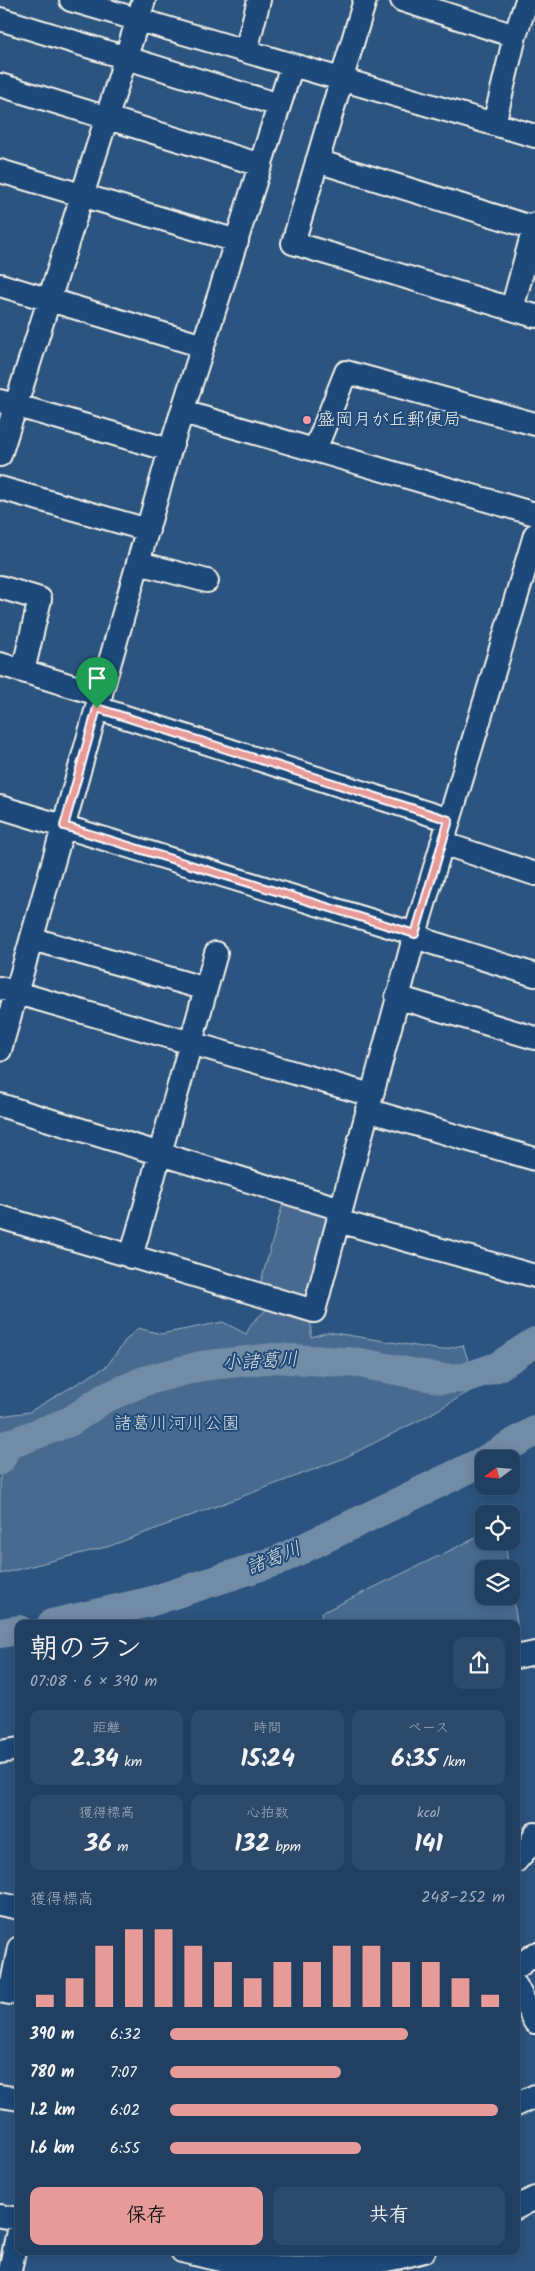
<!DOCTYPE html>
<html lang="ja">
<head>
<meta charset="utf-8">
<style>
  :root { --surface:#213f61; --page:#2d4a6a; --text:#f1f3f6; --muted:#a2afbd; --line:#3e5876; --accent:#e69b98 }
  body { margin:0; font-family:Kalam,"Klee One",sans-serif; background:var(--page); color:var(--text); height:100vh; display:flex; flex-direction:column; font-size:19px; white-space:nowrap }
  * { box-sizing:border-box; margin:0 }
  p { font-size:16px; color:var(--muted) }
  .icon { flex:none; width:28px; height:28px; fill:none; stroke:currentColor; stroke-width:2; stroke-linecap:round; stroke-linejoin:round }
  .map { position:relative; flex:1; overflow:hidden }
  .side { position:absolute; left:15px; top:1620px; width:505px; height:635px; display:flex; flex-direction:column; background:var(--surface); border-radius:10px; box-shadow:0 2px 12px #0003,0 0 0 1px var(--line) }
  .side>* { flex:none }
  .needle { width:32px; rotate:254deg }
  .controls { position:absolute; left:475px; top:1450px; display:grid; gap:10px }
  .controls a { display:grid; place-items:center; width:45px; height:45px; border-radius:10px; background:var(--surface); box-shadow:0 2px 12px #0003,0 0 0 1px var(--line); font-size:25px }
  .pin { position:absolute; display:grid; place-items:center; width:42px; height:42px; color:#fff; margin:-51px -21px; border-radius:50% 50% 50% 0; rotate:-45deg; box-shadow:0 0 5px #0007 }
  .pin .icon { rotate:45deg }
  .round { display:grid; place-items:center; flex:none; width:52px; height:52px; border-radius:10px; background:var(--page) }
  .head { display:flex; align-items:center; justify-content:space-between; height:85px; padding:0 15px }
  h1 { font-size:28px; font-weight:700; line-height:38px }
  .metrics { display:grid; grid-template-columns:repeat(3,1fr); gap:8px; height:85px; padding:5px 15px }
  .metrics div { display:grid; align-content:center; border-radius:10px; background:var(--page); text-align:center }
  .metrics b { font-size:25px; font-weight:700 }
  .metrics small { font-size:14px; font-weight:400 }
  .metrics p { font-size:14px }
  .chart { height:140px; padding:10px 15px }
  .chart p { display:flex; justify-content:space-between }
  .chart svg { width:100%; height:90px; margin-top:5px; stroke:var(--accent); stroke-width:6 }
  .cta { display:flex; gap:10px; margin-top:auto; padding:10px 15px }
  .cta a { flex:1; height:58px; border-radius:10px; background:var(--accent); color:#111; font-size:20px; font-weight:700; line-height:58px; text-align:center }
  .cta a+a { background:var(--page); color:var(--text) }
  ul { padding:0 15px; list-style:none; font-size:16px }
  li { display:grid; grid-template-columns:80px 60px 1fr; align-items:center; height:38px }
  li i { height:12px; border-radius:6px; background:var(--accent) }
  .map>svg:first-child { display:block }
  .green { fill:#496b90; stroke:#9eaebc }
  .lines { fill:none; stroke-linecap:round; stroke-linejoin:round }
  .river { stroke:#738ca6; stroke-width:30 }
  .minor-casing { stroke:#f4f1e8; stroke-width:26 }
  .minor { stroke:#1f4a7a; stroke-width:22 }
  .route-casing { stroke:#fff; stroke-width:10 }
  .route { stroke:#e69b98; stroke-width:6 }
  .poi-dot { fill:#ff9aa2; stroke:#1f4a7a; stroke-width:2 }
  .labels { text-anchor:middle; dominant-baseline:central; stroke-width:4; stroke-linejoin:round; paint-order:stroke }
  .poi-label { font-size:18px; fill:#f4f1e8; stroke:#1f4a7a; text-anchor:start }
  .park-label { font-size:18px; fill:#dadddb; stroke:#1f4a7a }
  .water-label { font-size:19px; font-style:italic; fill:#dadddb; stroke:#1f4a7a }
</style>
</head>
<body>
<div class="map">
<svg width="535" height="2271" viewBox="0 0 535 2271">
  <rect width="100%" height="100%" fill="#2c5481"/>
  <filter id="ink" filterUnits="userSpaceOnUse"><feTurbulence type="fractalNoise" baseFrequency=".02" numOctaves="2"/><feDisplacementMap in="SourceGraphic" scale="10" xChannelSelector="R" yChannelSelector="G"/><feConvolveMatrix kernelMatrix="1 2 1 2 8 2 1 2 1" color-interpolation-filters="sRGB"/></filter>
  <g filter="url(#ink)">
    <!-- green -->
    <path class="green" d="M284 1200 331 1213 307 1302 259 1288Z
      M268 1308 311 1321V1337L328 1332 441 1350 463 1345 477 1387 424 1418 342 1459 110 1546 0 1574V1416L29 1412 107 1366 125 1341 138 1328 161 1334 223 1322 246 1334 252 1323Z
      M484 1534V1541H505L509 1569H484V1596H511V1584L520 1642 516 1643V1624H323L321 1613Z"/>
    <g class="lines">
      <!-- river -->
      <path class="river" d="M487 1459 535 1431
        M0 1460 7 1445 71 1421 103 1399 144 1381 201 1366 274 1358 360 1363 443 1379 464 1378 497 1367 535 1342
        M52 1624 149 1602 279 1560 484 1461
        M0 1633 19 1630"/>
      <!-- minor casing -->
      <g class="minor-casing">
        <path id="minor" d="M71 0 535 136
          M365 0 293 243 535 316
          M402 0 515 36 527 0
          M0 19 279 105
          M246 51 259 0
          M0 85 261 165
          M494 124 515 36
          M317 161 534 228 535 224
          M0 171 237 241
          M0 285 203 346
          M512 309 534 228
          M0 401 170 450
          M183 412 535 514
          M315 450 346 372 535 424
          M0 455 144 0
          M0 488 148 530
          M139 563 207 581
          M0 587 40 599 23 671
          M0 664 101 695
          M97 708 449 820
          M0 807 415 934 430 942 535 975
          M442 843 535 874
          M33 939 206 989
          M0 988 371 1095
          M397 997 535 1038
          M0 1050 170 450 292 65
          M0 1105 341 1209
          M367 1110 535 1159
          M0 1217 314 1311 415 934 535 535
          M338 1221 535 1276
          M131 1257 216 953
          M516 1657 535 1653
          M0 1752 19 1749
          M516 1861 531 1844 535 1834
          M0 1904 19 1908
          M516 1968 535 1954
          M516 1986 535 2022
          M0 1991 10 1993 19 1948
          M0 2096 19 2099
          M516 2105 535 2096
          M516 2208 535 2198
          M0 2216 19 2219
          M182 2251C209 2257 237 2265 265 2267 318 2271 372 2266 424 2251
          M10 2271 19 2225"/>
      </g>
      <!-- minor -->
      <use href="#minor" class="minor"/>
    </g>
  </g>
  <g class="lines" filter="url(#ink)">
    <!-- route casing -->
    <g class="route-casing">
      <path id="route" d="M97 708 449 820 415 934 64 826Z"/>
    </g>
    <!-- route -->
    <use href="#route" class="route"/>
  </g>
  <!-- markers -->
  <circle class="poi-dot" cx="307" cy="420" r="5"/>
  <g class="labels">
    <!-- poi labels -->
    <g class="poi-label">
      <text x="317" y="420">盛岡月が丘郵便局</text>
    </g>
    <!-- park labels -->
    <g class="park-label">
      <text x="177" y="1424">諸葛川河川公園</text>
    </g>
    <!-- water labels -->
    <g class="water-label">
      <text transform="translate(260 1362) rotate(-3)">小諸葛川</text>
      <text transform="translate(274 1559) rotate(-22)">諸葛川</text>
    </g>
  </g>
</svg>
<div class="controls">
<a><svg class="needle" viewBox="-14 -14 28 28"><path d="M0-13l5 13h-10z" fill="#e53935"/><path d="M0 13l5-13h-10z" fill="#a2afbd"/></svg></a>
<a><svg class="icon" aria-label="locate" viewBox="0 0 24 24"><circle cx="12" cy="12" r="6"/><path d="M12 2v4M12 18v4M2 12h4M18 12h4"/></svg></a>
<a><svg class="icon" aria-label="layers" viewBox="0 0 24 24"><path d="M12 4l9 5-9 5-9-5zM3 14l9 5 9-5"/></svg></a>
</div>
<div class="pin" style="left:97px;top:708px;background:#1e9e55"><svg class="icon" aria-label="arrive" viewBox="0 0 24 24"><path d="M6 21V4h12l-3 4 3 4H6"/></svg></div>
<section class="side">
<div class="head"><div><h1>朝のラン</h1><p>07:08 · 6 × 390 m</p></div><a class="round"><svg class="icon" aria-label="share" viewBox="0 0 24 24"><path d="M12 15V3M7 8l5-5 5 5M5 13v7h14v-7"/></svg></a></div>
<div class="metrics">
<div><p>距離</p><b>2.34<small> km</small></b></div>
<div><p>時間</p><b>15:24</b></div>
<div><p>ペース</p><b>6:35<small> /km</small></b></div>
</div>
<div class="metrics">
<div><p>獲得標高</p><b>36<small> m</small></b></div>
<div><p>心拍数</p><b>132<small> bpm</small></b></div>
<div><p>kcal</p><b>141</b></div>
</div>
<div class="chart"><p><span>獲得標高</span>248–252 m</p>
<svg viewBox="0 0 160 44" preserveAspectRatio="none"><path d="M5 44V38M15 44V30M25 44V14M35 44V6M45 44V6M55 44V14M65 44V22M75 44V30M85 44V22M95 44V22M105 44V14M115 44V14M125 44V22M135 44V22M145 44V30M155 44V38"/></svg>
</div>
<ul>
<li><b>390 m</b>6:32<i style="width:71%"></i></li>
<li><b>780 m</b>7:07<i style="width:51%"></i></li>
<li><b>1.2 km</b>6:02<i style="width:98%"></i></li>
<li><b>1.6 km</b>6:55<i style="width:57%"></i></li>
</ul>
<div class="cta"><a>保存</a><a>共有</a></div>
</section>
</div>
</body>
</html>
